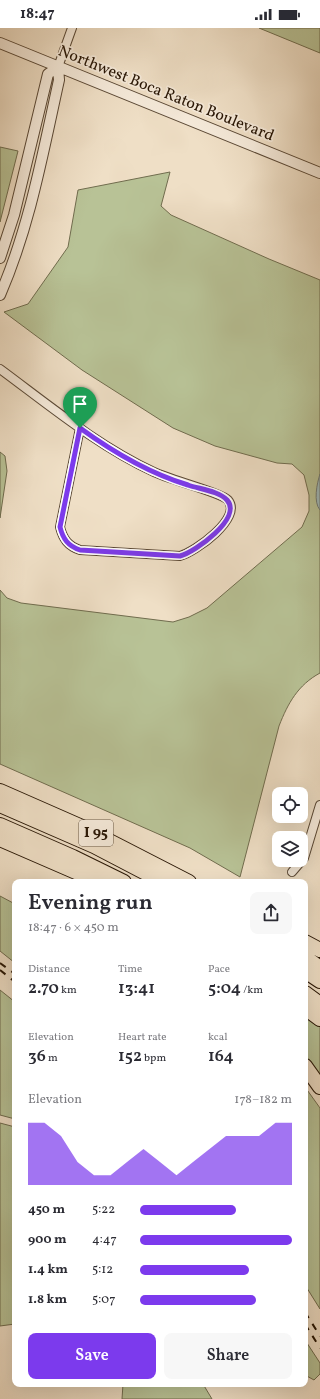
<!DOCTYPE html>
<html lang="en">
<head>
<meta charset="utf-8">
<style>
  :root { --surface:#fff; --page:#f7f7f7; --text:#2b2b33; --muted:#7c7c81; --accent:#7c3aed }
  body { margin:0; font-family:Vollkorn,serif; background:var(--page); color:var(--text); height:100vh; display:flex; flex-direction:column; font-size:15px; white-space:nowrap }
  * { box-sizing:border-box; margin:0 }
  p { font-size:13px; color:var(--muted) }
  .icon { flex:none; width:22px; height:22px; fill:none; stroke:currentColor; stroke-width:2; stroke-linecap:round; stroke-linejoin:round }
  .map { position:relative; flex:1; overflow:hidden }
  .side { position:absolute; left:12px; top:851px; width:296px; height:508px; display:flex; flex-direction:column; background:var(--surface); border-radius:8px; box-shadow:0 4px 16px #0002 }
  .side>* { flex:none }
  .fabs { position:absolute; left:272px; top:759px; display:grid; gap:8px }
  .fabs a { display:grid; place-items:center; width:36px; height:36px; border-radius:8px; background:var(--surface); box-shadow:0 4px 16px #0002; font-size:20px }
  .pin { position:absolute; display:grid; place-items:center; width:34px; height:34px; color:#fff; margin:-41px -17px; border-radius:50% 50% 50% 0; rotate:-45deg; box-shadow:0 0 4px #0007 }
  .pin .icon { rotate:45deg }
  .round { display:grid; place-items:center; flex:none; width:42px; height:42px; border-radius:8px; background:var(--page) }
  .headline { display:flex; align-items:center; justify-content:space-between; height:68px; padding:0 16px }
  h1 { font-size:22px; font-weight:600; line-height:30px }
  .stats { display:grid; grid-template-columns:repeat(3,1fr); gap:6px; height:68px; padding:4px 16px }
  .stats div { display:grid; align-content:center }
  .stats b { font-size:17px; font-weight:600 }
  .stats small { font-size:11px; font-weight:400 }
  .stats p { font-size:11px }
  .chart { height:112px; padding:8px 16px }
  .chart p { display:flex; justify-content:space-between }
  .chart svg { width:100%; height:72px; margin-top:4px; fill:var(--accent); opacity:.7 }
  .button { display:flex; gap:8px; margin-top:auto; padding:8px 16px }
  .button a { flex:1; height:46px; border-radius:8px; background:var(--accent); color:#fff; font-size:16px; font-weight:600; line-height:46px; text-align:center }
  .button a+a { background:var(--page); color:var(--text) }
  ul { padding:0 16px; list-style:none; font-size:13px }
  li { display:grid; grid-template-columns:64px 48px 1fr; align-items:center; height:30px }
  li i { height:10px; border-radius:5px; background:var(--accent) }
  .status { display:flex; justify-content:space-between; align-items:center; height:28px; padding:0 20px; background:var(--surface); direction:ltr }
  .status svg { height:11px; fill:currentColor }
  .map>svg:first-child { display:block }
  .green { fill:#b8c296; stroke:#706c4e }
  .water { fill:#9dbabe; stroke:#6e7874 }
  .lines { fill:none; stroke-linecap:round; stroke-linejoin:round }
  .minor-casing { stroke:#5a4835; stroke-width:10 }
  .tertiary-casing { stroke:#5a4835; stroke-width:12 }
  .motorway-casing { stroke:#281605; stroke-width:16 }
  .minor { stroke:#f5eada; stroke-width:8 }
  .tertiary { stroke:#f5eada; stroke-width:10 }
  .motorway { stroke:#efdfc6; stroke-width:14 }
  .rail { stroke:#281605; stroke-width:2; stroke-dasharray:7 7; stroke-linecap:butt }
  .route-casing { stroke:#fff; stroke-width:8 }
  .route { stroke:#7c3aed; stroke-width:5 }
  .labels { text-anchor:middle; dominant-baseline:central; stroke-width:3.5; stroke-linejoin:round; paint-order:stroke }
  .shield { fill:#f5eada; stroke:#665645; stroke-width:1 }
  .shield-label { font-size:15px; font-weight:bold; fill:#281605 }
  .street-label { font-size:16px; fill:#281605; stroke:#f5eada }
</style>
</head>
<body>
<div class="status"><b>18:47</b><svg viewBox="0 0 49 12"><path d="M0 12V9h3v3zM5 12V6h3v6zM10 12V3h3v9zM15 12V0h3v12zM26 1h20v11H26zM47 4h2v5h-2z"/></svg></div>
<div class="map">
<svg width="320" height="1371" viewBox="0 0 320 1371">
  <rect width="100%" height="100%" fill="#efdfc6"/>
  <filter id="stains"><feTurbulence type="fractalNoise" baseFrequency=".005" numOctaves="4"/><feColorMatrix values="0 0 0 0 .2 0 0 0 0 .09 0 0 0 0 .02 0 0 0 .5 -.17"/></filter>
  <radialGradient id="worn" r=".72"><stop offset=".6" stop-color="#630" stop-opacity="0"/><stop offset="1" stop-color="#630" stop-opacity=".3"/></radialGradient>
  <!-- green -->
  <path class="green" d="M259 0H320V25Z
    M0 119 18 123 0 194Z
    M170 144 161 178 171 187 269 231 320 252V645C298 657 288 675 279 698L240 849 190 820 0 736V562L7 570 21 575 173 594 189 589 207 580 302 499 309 483V467L304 447 292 436 277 435 215 418 173 400 82 342 4 284 28 276 68 219 78 162Z
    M0 424 5 428 7 443 0 490Z
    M0 868 15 876V935L0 923Z
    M0 962 15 974V1091L0 1087Z
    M305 986 320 997V1049L305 1028Z
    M305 1059 320 1080V1281L305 1257Z
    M0 1095 15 1099V1296L0 1298Z
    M305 1312 320 1335V1346L314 1352 305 1347Z
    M123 1356H203L212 1371H122Z"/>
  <!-- water -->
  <path class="water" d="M320 446V482C313 474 317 455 320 446Z"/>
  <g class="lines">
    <!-- minor casing -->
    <g class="minor-casing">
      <path id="minor" d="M58 39 72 0
        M0 341C50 378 98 418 154 444 168 451 222 465 228 472 243 490 195 524 180 528L80 522C68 518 63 511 60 499L80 400
        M292 844 304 830 320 777"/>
    </g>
    <!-- tertiary casing -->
    <g class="tertiary-casing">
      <path id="tertiary" d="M0 15 320 145
        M0 230 14 187 48 46 58 39
        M0 267C30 198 43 124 59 52L58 39"/>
    </g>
    <!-- motorway casing -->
    <g class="motorway-casing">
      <path id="motorway" d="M0 763 82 799 189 854
        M0 777 94 818 163 854
        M0 797 73 829 124 854
        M0 811 99 854
        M305 914 320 922
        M305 929 320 940
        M305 943 320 953
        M305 965 320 976
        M305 980 320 991
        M305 1038 320 1059"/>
    </g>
    <!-- minor -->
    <use href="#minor" class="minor"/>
    <!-- tertiary -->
    <use href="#tertiary" class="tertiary"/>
    <!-- motorway -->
    <use href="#motorway" class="motorway"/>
    <!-- rail -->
    <path class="rail" d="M0 935 15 946
      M0 942 15 954
      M305 1284 320 1308
      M305 1296 320 1320"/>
  </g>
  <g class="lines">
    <!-- route casing -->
    <g class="route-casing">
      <path id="route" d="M80 400C113 424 148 445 188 457 199 461 219 463 227 472 243 490 195 524 180 528L80 522C68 518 63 511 60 499Z"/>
    </g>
    <!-- route -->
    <use href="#route" class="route"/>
  </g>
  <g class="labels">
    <!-- shield labels -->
    <rect class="shield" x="79" y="792" width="34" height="26" rx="3"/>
    <g class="shield-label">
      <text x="96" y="805">I 95</text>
    </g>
    <!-- street labels -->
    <g class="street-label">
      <text transform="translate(166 66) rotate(22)">Northwest Boca Raton Boulevard</text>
    </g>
  </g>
  <rect width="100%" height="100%" filter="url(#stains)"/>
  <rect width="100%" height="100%" fill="url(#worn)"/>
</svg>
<div class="fabs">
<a><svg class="icon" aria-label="locate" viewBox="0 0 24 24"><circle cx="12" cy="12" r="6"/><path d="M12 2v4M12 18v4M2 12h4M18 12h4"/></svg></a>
<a><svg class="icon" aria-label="layers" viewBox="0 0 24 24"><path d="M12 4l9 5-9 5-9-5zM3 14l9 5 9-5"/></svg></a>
</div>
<div class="pin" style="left:80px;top:400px;background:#1e9e55"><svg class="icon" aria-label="arrive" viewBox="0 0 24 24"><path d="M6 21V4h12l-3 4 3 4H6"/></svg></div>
<section class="side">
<div class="headline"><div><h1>Evening run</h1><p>18:47 · 6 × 450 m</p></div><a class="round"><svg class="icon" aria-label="share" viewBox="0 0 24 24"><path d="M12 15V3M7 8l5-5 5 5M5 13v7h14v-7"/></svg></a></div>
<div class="stats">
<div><p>Distance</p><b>2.70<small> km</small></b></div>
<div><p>Time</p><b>13:41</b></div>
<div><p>Pace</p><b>5:04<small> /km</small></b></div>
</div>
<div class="stats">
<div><p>Elevation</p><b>36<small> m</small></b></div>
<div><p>Heart rate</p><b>152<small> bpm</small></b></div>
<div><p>kcal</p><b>164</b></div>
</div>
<div class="chart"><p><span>Elevation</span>178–182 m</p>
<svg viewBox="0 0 160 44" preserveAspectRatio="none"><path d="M0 44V6L10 6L20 14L30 30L40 38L50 38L60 30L70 22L80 30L90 38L100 30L110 22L120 14L130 14L140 14L150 6L160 6V44z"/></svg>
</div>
<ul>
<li><b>450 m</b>5:22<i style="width:63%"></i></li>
<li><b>900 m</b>4:47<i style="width:100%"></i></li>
<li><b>1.4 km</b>5:12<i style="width:72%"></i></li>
<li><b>1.8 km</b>5:07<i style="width:76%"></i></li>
</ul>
<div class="button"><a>Save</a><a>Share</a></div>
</section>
</div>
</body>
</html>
